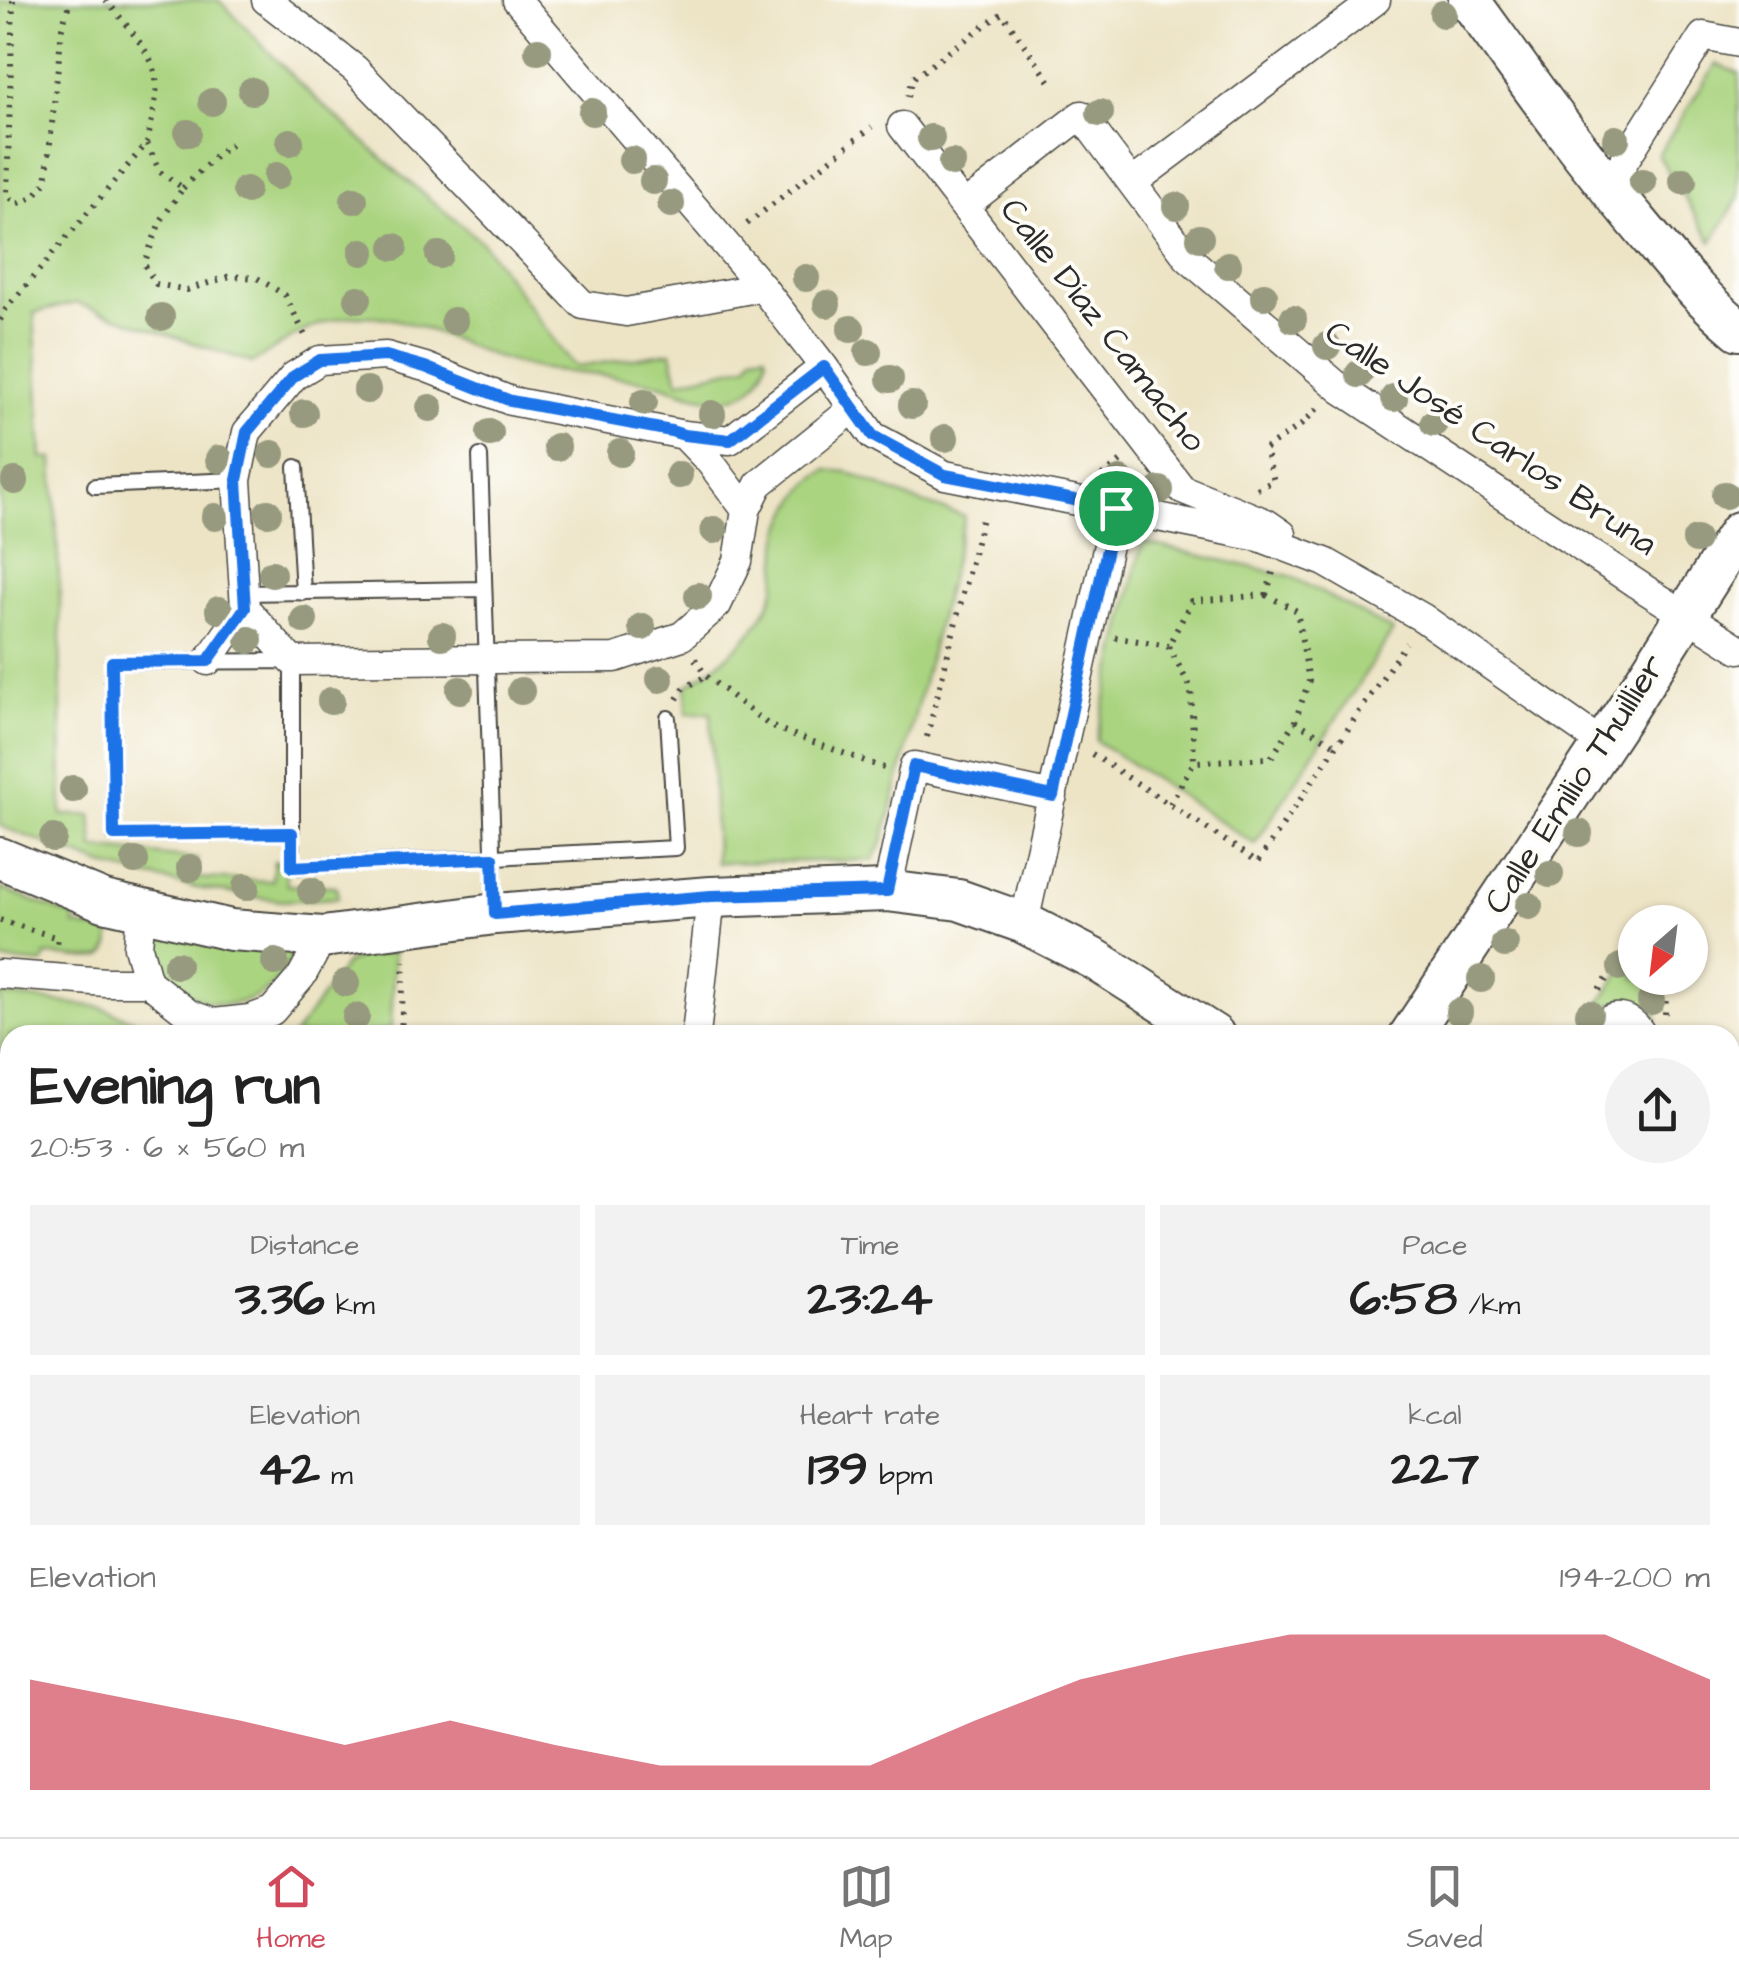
<!DOCTYPE html>
<html lang="en">
<head>
<meta charset="utf-8">
<style>
  :root { --surface:#fff; --page:#f2f2f2; --text:#222; --muted:#767676; --line:#e0e0e0; --accent:#d1495b }
  body { margin:0; font-family:"Architects Daughter",sans-serif; background:var(--page); color:var(--text); height:100vh; display:flex; flex-direction:column; font-size:38px; white-space:nowrap }
  * { box-sizing:border-box; margin:0 }
  p { font-size:32px; color:var(--muted) }
  .icon { flex:none; width:55px; height:55px; fill:none; stroke:currentColor; stroke-width:2; stroke-linecap:round; stroke-linejoin:round }
  .map { position:relative; flex:1; overflow:hidden }
  .side { position:absolute; left:0px; top:1025px; width:1740px; height:812px; display:flex; flex-direction:column; background:var(--surface); border-radius:30px 30px 0 0; box-shadow:0 2px 8px #0004 }
  .side>* { flex:none }
  .needle { width:65px; rotate:208deg }
  .controls { position:absolute; left:1618px; top:905px; display:grid; gap:20px }
  .controls a { display:grid; place-items:center; width:90px; height:90px; border-radius:50%; background:var(--surface); box-shadow:0 2px 8px #0004; font-size:50px }
  .pin { position:absolute; display:grid; place-items:center; width:85px; height:85px; color:#fff; margin:-42px; border:5px solid #fff; border-radius:50%; box-shadow:0 2px 10px #0007 }
  .round { display:grid; place-items:center; flex:none; width:105px; height:105px; border-radius:52px; background:var(--page) }
  .headline { display:flex; align-items:center; justify-content:space-between; height:170px; padding:0 30px }
  h1 { font-size:55px; font-weight:700; line-height:75px }
  .stats { display:grid; grid-template-columns:repeat(3,1fr); gap:15px; height:170px; padding:10px 30px }
  .stats div { display:grid; align-content:center; border-radius:0px; background:var(--page); text-align:center }
  .stats b { font-size:50px; font-weight:700 }
  .stats small { font-size:28px; font-weight:400 }
  .stats p { font-size:28px }
  .chart { height:280px; padding:20px 30px }
  .chart p { display:flex; justify-content:space-between }
  .chart svg { width:100%; height:180px; margin-top:10px; fill:var(--accent); opacity:.7 }
  .tabs { display:flex; justify-content:space-around; align-items:center; height:140px; border-top:2px solid var(--line); background:var(--surface); font-size:28px; color:var(--muted) }
  .tabs a { display:grid; justify-items:center; gap:5px }
  .tabs .current { color:var(--accent) }
  .map>svg:first-child { display:block }
  .green { fill:#aad480; stroke:#6a8056; stroke-width:2.5 }
  .lines { fill:none; stroke-linecap:round; stroke-linejoin:round }
  .lane-casing { stroke:#484742; stroke-width:18 }
  .street-casing { stroke:#484742; stroke-width:31 }
  .secondary-casing { stroke:#484742; stroke-width:44 }
  .path { stroke:#484742; stroke-width:6; stroke-dasharray:2.5 8; stroke-linecap:butt }
  .lane { stroke:#fff; stroke-width:14 }
  .street { stroke:#fff; stroke-width:28 }
  .secondary { stroke:#fff; stroke-width:40 }
  .tree { fill:#979a7e }
  .route-casing { stroke:#fff; stroke-width:20 }
  .route { stroke:#1a73e8; stroke-width:12 }
  .labels { text-anchor:middle; dominant-baseline:central; stroke-width:8; stroke-linejoin:round; paint-order:stroke }
  .street-label { font-size:35px; fill:#2b2b2b; stroke:#fdfcf7 }
</style>
</head>
<body>
<div class="map">
<svg width="1739" height="1837" viewBox="0 0 1739 1837">
  <rect width="100%" height="100%" fill="#fdfcf7"/>
  <filter id="ink" filterUnits="userSpaceOnUse"><feTurbulence type="fractalNoise" baseFrequency=".01" numOctaves="2"/><feDisplacementMap in="SourceGraphic" scale="20" xChannelSelector="R" yChannelSelector="G"/><feConvolveMatrix kernelMatrix="1 2 1 2 8 2 1 2 1" color-interpolation-filters="sRGB"/></filter>
  <filter id="wash" filterUnits="userSpaceOnUse"><feTurbulence type="fractalNoise" baseFrequency=".0048" numOctaves="4" result="noise"/><feDisplacementMap in="SourceGraphic" scale="40" xChannelSelector="R" yChannelSelector="G"/><feGaussianBlur stdDeviation="2.25" result="paint"/><feColorMatrix in="noise" values="0 0 0 0 0 0 0 0 0 0 0 0 0 0 0 0 0 1.4 0 .05"/><feComposite in="paint" operator="in"/></filter>
  <g filter="url(#wash)">
    <rect width="100%" height="100%" fill="#ede4c6"/>
    <!-- green -->
    <path class="green" d="M0 0H219L302 86 402 176 483 243 570 362 577 367 671 352 678 381 748 365 753 355 765 353 767 358C760 394 732 404 698 396 683 393 669 386 654 383 614 374 572 375 532 367 471 356 414 309 348 317 312 322 282 343 253 363L76 303 34 313 42 458 53 459 60 597 62 815H91L94 848 197 859V878L272 881 274 861 285 862 287 885 336 886 338 898 282 901 197 888 108 867 0 826Z
      M1716 64 1739 73V197L1712 242 1658 155Z
      M827 470 848 472 913 500 965 516 883 842 873 860 716 863 711 713H687L686 686C721 663 760 634 774 592 779 575 777 556 780 538 785 514 804 481 827 470Z
      M1142 542 1290 576 1393 631 1255 844 1096 741Z
      M0 888 75 917 74 925 110 933C110 941 110 951 103 956 95 962 58 955 46 955L43 964 0 960Z
      M160 932 290 950 291 955C269 1020 180 1021 162 955 159 946 158 941 160 932Z
      M1635 949V978H1660L1656 1027C1642 1006 1621 998 1597 1008Z
      M394 952 391 1029 361 1035H294L346 963 360 957Z
      M0 995 100 1007 170 1035H10V1105L0 1109Z
      M0 1167 10 1168V1221L0 1217Z
      M558 1828H738L732 1837H574Z"/>
  </g>
  <g filter="url(#ink)">
    <g class="lines">
      <!-- lane casing -->
      <g class="lane-casing">
        <path id="lane" d="M480 456 495 910
          M296 467 303 593
          M95 486 237 480
          M244 593 484 589
          M292 833 114 835 112 662 292 661V867L676 848 668 718
          M0 1781 10 1764
          M391 1828 408 1837
          M422 1837 427 1828"/>
      </g>
      <!-- street casing -->
      <g class="street-casing">
        <path id="street" d="M266 0 355 69 583 305 626 312 762 287
          M517 0 762 287 824 367 873 436 945 475 1259 537 1325 562 1423 618 1603 744
          M902 126 1182 489 1266 523 1282 534
          M1132 183 1376 0
          M1607 188 1703 36 1739 43
          M964 206 1081 115 1188 258 1341 389 1646 590 1739 649
          M824 367 730 440 684 435 511 401 425 367 386 356 320 360 294 376 247 432 237 480 245 608 292 661 615 658 682 636 717 605 738 561 746 510 759 484 854 408
          M684 435 710 462 746 510
          M208 661 245 608
          M887 891 914 766 1053 796
          M141 909 138 947 148 982 189 1014 214 1023 250 1019 272 1011 301 977 323 937
          M1024 923 1116 509
          M0 974 106 982H148
          M696 1035 711 897
          M1593 1035C1606 1013 1629 1011 1642 1035
          M0 1131 10 1132
          M1730 1169H1739
          M1730 1640H1739
          M507 1828 524 1837
          M1094 1837 1095 1828
          M1734 1837 1739 1776"/>
      </g>
      <!-- secondary casing -->
      <g class="secondary-casing">
        <path id="secondary" d="M1469 0C1523 74 1576 150 1635 219 1668 259 1699 297 1739 330
          M0 858 104 901 231 930 323 937 495 914 711 897 887 891 959 900 1024 923 1096 960 1214 1035
          M1410 1035 1626 710 1739 532
          M0 1421 10 1426
          M0 1701 10 1705
          M222 1828 238 1837
          M967 1837 970 1828
          M1023 1837 1024 1828"/>
      </g>
      <!-- path -->
      <path class="path" d="M13 0 7 194 17 204 33 197 46 182 62 28 70 0
        M106 0C120 18 150 50 155 72 160 94 151 121 147 143
        M908 97 913 78 1002 13 1053 86
        M183 188 219 153 237 140
        M747 224 872 127
        M0 320 6 309 147 143 160 172 183 188 160 222 144 264 156 284 187 290 230 276 257 278 285 295 305 335
        M1102 476 1124 459
        M1257 489 1274 481 1265 449 1301 425 1320 406
        M1266 595 1297 611 1309 681 1295 721 1271 758 1194 762 1191 688 1168 646 1192 601Z
        M1266 595 1273 572
        M1115 637 1168 646
        M695 659 706 676 770 726 884 768
        M677 699 683 689 706 676
        M1295 721 1337 746
        M927 737 983 514
        M1092 754 1258 862 1406 643
        M1170 804 1194 762
        M0 920 58 938 56 949
        M1599 990 1635 937
        M1665 1014 1667 978
        M401 1035 404 961"/>
      <!-- lane -->
      <use href="#lane" class="lane"/>
      <!-- street -->
      <use href="#street" class="street"/>
      <!-- secondary -->
      <use href="#secondary" class="secondary"/>
    </g>
    <!-- trees -->
    <g class="tree">
      <circle cx="1443" cy="14" r="14"/>
      <circle cx="538" cy="51" r="14"/>
      <circle cx="252" cy="91" r="14"/>
      <circle cx="212" cy="102" r="14"/>
      <circle cx="592" cy="112" r="14"/>
      <circle cx="1100" cy="113" r="14"/>
      <circle cx="188" cy="133" r="14"/>
      <circle cx="931" cy="138" r="14"/>
      <circle cx="1616" cy="139" r="14"/>
      <circle cx="290" cy="142" r="14"/>
      <circle cx="632" cy="160" r="14"/>
      <circle cx="952" cy="163" r="14"/>
      <circle cx="277" cy="176" r="14"/>
      <circle cx="653" cy="181" r="14"/>
      <circle cx="1683" cy="181" r="14"/>
      <circle cx="1643" cy="182" r="14"/>
      <circle cx="246" cy="190" r="14"/>
      <circle cx="354" cy="200" r="14"/>
      <circle cx="671" cy="204" r="14"/>
      <circle cx="1176" cy="206" r="14"/>
      <circle cx="1200" cy="238" r="14"/>
      <circle cx="394" cy="247" r="14"/>
      <circle cx="362" cy="252" r="14"/>
      <circle cx="439" cy="255" r="14"/>
      <circle cx="1228" cy="265" r="14"/>
      <circle cx="806" cy="278" r="14"/>
      <circle cx="1264" cy="296" r="14"/>
      <circle cx="358" cy="299" r="14"/>
      <circle cx="827" cy="304" r="14"/>
      <circle cx="161" cy="317" r="14"/>
      <circle cx="1293" cy="319" r="14"/>
      <circle cx="454" cy="321" r="14"/>
      <circle cx="851" cy="329" r="14"/>
      <circle cx="1327" cy="346" r="14"/>
      <circle cx="868" cy="352" r="14"/>
      <circle cx="1359" cy="374" r="14"/>
      <circle cx="890" cy="379" r="14"/>
      <circle cx="367" cy="390" r="14"/>
      <circle cx="1394" cy="398" r="14"/>
      <circle cx="644" cy="402" r="14"/>
      <circle cx="912" cy="405" r="14"/>
      <circle cx="430" cy="408" r="14"/>
      <circle cx="304" cy="413" r="14"/>
      <circle cx="712" cy="414" r="14"/>
      <circle cx="1434" cy="423" r="14"/>
      <circle cx="490" cy="433" r="14"/>
      <circle cx="945" cy="438" r="14"/>
      <circle cx="557" cy="447" r="14"/>
      <circle cx="620" cy="453" r="14"/>
      <circle cx="272" cy="454" r="14"/>
      <circle cx="219" cy="459" r="14"/>
      <circle cx="679" cy="475" r="14"/>
      <circle cx="1120" cy="480" r="14"/>
      <circle cx="15" cy="481" r="14"/>
      <circle cx="1160" cy="490" r="14"/>
      <circle cx="1725" cy="495" r="14"/>
      <circle cx="268" cy="513" r="14"/>
      <circle cx="215" cy="517" r="14"/>
      <circle cx="714" cy="530" r="14"/>
      <circle cx="1696" cy="540" r="14"/>
      <circle cx="272" cy="574" r="14"/>
      <circle cx="698" cy="596" r="14"/>
      <circle cx="219" cy="610" r="14"/>
      <circle cx="304" cy="620" r="14"/>
      <circle cx="642" cy="627" r="14"/>
      <circle cx="442" cy="636" r="14"/>
      <circle cx="249" cy="640" r="14"/>
      <circle cx="660" cy="679" r="14"/>
      <circle cx="460" cy="690" r="14"/>
      <circle cx="521" cy="691" r="14"/>
      <circle cx="331" cy="701" r="14"/>
      <circle cx="73" cy="789" r="14"/>
      <circle cx="1579" cy="833" r="14"/>
      <circle cx="53" cy="838" r="14"/>
      <circle cx="135" cy="861" r="14"/>
      <circle cx="190" cy="868" r="14"/>
      <circle cx="1550" cy="874" r="14"/>
      <circle cx="246" cy="887" r="14"/>
      <circle cx="311" cy="891" r="14"/>
      <circle cx="1529" cy="906" r="14"/>
      <circle cx="1505" cy="944" r="14"/>
      <circle cx="275" cy="962" r="14"/>
      <circle cx="177" cy="965" r="14"/>
      <circle cx="1621" cy="967" r="14"/>
      <circle cx="1481" cy="979" r="14"/>
      <circle cx="346" cy="983" r="14"/>
      <circle cx="1651" cy="1001" r="14"/>
      <circle cx="1459" cy="1012" r="14"/>
      <circle cx="1589" cy="1014" r="14"/>
      <circle cx="356" cy="1017" r="14"/>
    </g>
  </g>
  <g class="lines" filter="url(#ink)">
    <!-- route casing -->
    <g class="route-casing">
      <path id="route" d="M386 356 425 367 511 401 671 431 684 435 730 440 824 367 873 436 945 475 1116 508 1053 796 914 766 887 891 711 896 495 914 493 858 292 867V833L114 835 112 662 208 661 245 608 237 480 247 432 294 376 320 360Z"/>
    </g>
    <!-- route -->
    <use href="#route" class="route"/>
  </g>
  <g class="labels">
    <!-- street labels -->
    <g class="street-label">
      <text transform="translate(1103 325) rotate(52)">Calle Díaz Camacho</text>
      <text transform="translate(1491 438) rotate(34)">Calle José Carlos Bruna</text>
      <text transform="translate(1575 784) rotate(-57)">Calle Emilio Thuillier</text>
    </g>
  </g>
</svg>
<div class="controls">
<a><svg class="needle" viewBox="-14 -14 28 28"><path d="M0-13l5 13h-10z" fill="#e53935"/><path d="M0 13l5-13h-10z" fill="#767676"/></svg></a>
</div>
<div class="pin" style="left:1116px;top:508px;background:#1e9e55"><svg class="icon" aria-label="arrive" viewBox="0 0 24 24"><path d="M6 21V4h12l-3 4 3 4H6"/></svg></div>
<section class="side">
<div class="headline"><div><h1>Evening run</h1><p>20:53 · 6 × 560 m</p></div><a class="round"><svg class="icon" aria-label="share" viewBox="0 0 24 24"><path d="M12 15V3M7 8l5-5 5 5M5 13v7h14v-7"/></svg></a></div>
<div class="stats">
<div><p>Distance</p><b>3.36<small> km</small></b></div>
<div><p>Time</p><b>23:24</b></div>
<div><p>Pace</p><b>6:58<small> /km</small></b></div>
</div>
<div class="stats">
<div><p>Elevation</p><b>42<small> m</small></b></div>
<div><p>Heart rate</p><b>139<small> bpm</small></b></div>
<div><p>kcal</p><b>227</b></div>
</div>
<div class="chart"><p><span>Elevation</span>194–200 m</p>
<svg viewBox="0 0 160 44" preserveAspectRatio="none"><path d="M0 44V17L10 22L20 27L30 33L40 27L50 33L60 38L70 38L80 38L90 27L100 17L110 11L120 6L130 6L140 6L150 6L160 17V44z"/></svg>
</div>
</section>
</div>
<nav class="tabs">
<a class="current"><svg class="icon" aria-label="home" viewBox="0 0 24 24"><path d="M3 11l9-7 9 7M6 9v11h12V9"/></svg>Home</a>
<a><svg class="icon" aria-label="map" viewBox="0 0 24 24"><path d="M3 6l6-2 6 2 6-2v14l-6 2-6-2-6 2zM9 4v14M15 6v14"/></svg>Map</a>
<a><svg class="icon" aria-label="saved" viewBox="0 0 24 24"><path d="M7 4h10v16l-5-4-5 4z"/></svg>Saved</a>
</nav>
</body>
</html>
